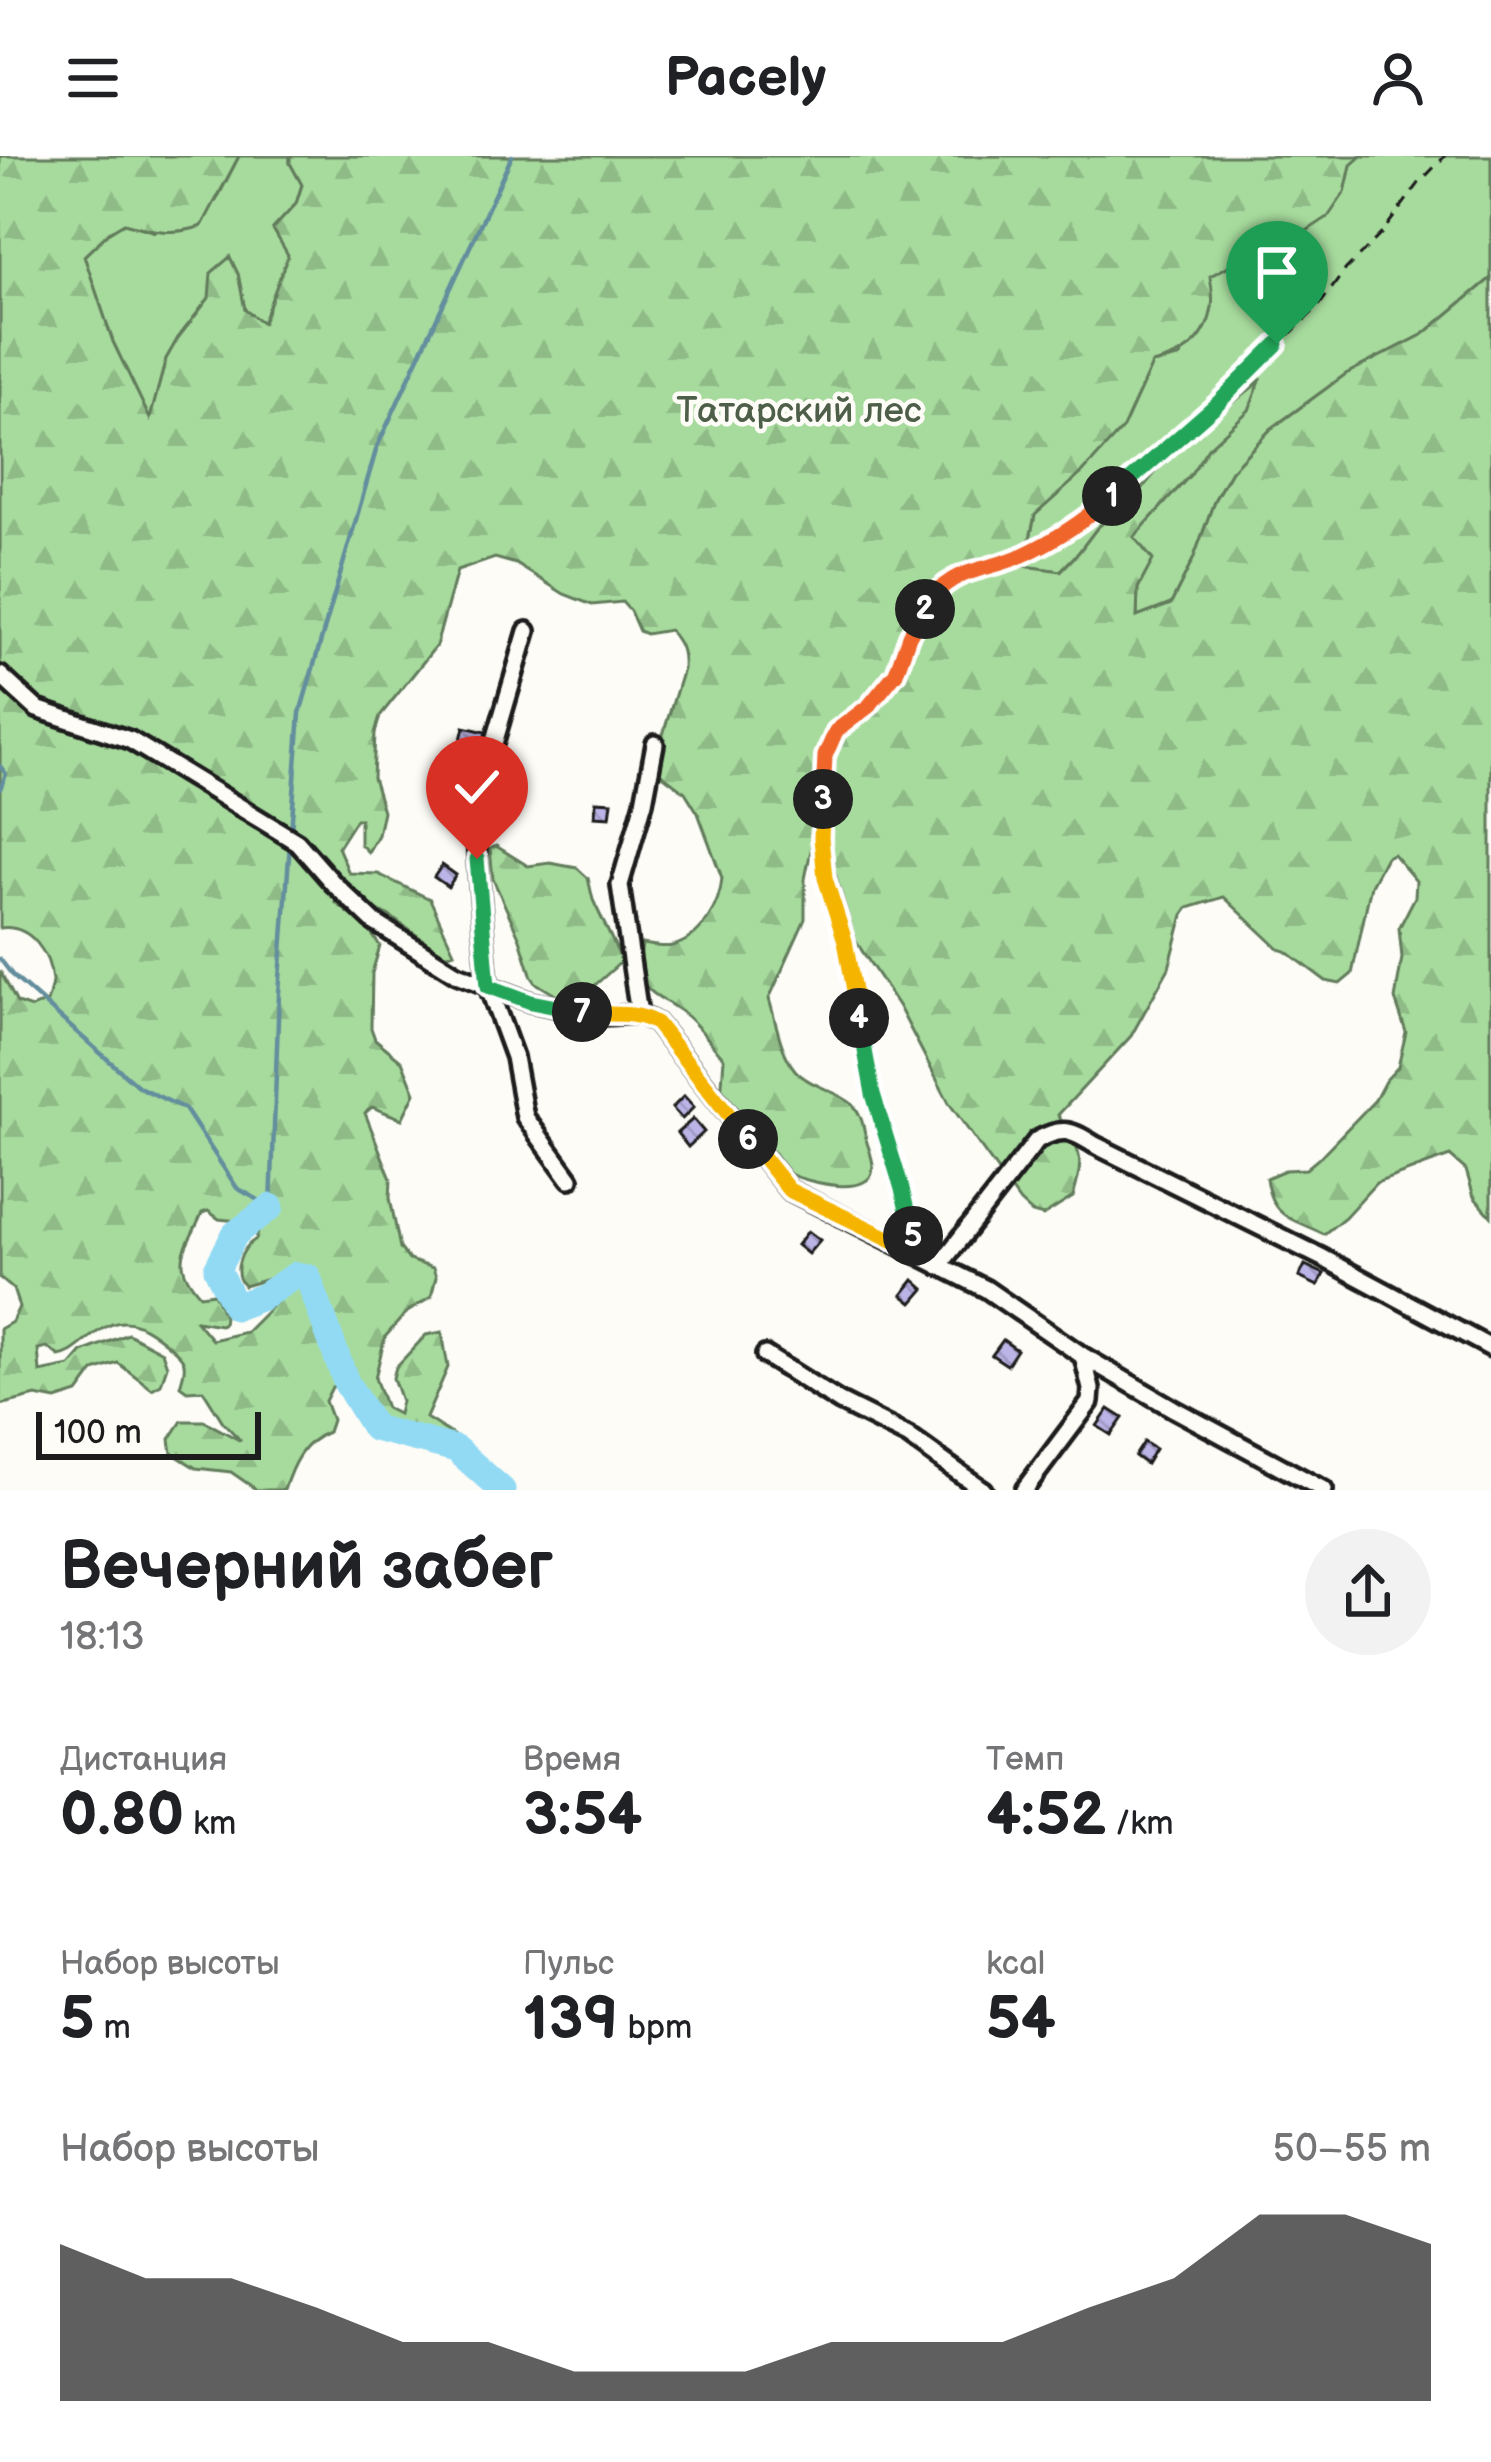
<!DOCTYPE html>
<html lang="ru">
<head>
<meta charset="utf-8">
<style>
  :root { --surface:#fff; --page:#f2f2f2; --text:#202124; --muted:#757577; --accent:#1c1c1c }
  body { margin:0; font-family:"Balsamiq Sans",sans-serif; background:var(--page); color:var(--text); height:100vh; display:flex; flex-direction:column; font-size:45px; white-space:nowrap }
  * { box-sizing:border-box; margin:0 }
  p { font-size:39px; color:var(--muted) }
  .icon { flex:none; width:66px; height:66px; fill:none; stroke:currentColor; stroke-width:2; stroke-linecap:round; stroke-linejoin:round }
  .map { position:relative; height:1334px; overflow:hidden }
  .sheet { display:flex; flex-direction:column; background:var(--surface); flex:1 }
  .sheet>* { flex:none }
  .scale { position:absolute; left:36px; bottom:30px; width:225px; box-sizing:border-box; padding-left:12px; border:6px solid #1c1c1c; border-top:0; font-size:33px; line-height:42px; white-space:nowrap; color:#1c1c1c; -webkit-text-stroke:9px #fdfcf7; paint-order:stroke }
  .pin { position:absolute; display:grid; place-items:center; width:102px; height:102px; color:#fff; margin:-123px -51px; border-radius:50% 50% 50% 0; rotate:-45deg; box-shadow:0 0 12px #0007 }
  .pin .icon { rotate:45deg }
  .km { position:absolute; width:60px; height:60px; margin:-30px; border-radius:50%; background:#222; color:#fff; font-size:33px; line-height:60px; text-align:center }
  .round { display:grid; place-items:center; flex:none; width:126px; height:126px; border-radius:63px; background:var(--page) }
  .head { display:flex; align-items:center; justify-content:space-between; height:204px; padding:0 60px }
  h1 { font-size:66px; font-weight:700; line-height:90px }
  .stats { display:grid; grid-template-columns:repeat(3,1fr); gap:18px; height:204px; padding:12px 60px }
  .stats div { display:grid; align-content:center }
  .stats b { font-size:60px; font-weight:700 }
  .stats small { font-size:33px; font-weight:400 }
  .stats p { font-size:33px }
  .chart { height:336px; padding:24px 60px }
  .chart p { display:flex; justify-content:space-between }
  .chart svg { width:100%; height:216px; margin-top:12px; fill:var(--accent); opacity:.7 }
  header { display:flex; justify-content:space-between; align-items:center; height:156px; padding:0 60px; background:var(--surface); font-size:54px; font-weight:700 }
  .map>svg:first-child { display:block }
  .green { fill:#a7db9d; stroke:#627c5c; stroke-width:3 }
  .forest { fill:url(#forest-firs); stroke:#627c5c; stroke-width:3; fill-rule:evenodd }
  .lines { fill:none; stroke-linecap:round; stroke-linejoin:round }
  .stream { stroke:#638e9d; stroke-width:4.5 }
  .river { stroke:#92daf3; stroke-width:27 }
  .building { fill:url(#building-back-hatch); stroke:#1c1c1c; stroke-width:3 }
  .minor-casing { stroke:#1c1c1c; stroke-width:24 }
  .path { stroke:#1c1c1c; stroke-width:3; stroke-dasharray:12 9; stroke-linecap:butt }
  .minor { stroke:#fdfcf7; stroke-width:15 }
  .split-1-casing { stroke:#fff; stroke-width:24 }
  .split-2-casing { stroke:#fff; stroke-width:24 }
  .split-3-casing { stroke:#fff; stroke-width:24 }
  .split-4-casing { stroke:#fff; stroke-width:24 }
  .split-5-casing { stroke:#fff; stroke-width:24 }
  .split-6-casing { stroke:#fff; stroke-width:24 }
  .split-7-casing { stroke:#fff; stroke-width:24 }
  .split-8-casing { stroke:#fff; stroke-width:24 }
  .split-1 { stroke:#22a559; stroke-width:15 }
  .split-2 { stroke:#f0652b; stroke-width:15 }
  .split-3 { stroke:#f0652b; stroke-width:15 }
  .split-4 { stroke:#f5b400; stroke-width:15 }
  .split-5 { stroke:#22a559; stroke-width:15 }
  .split-6 { stroke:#f5b400; stroke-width:15 }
  .split-7 { stroke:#f5b400; stroke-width:15 }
  .split-8 { stroke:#22a559; stroke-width:15 }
  .labels { text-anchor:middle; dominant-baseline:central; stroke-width:9; stroke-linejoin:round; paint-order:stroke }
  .park-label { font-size:36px; fill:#4d5f49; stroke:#fdfcf7 }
</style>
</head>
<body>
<header><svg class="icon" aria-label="menu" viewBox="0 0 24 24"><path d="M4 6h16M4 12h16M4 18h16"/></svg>Pacely<svg class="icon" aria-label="person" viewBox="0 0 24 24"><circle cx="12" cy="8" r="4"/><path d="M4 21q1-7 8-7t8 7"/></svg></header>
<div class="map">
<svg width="1491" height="1334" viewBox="0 0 1491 1334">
  <defs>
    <pattern id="forest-firs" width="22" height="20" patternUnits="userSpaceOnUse" patternTransform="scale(3)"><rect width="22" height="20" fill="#a7db9d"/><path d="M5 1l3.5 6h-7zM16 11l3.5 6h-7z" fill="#8fbb87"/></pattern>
    <pattern id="building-back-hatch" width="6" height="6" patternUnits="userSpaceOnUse" patternTransform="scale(3)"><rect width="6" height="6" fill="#bbb4e6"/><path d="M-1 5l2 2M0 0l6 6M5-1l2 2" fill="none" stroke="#a09ac5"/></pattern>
  </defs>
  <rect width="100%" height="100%" fill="#fdfcf7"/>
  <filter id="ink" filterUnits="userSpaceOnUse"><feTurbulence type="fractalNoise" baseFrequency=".00833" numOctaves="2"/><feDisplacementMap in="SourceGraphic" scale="24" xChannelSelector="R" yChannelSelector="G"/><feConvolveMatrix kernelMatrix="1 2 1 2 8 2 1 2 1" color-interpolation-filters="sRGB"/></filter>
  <g filter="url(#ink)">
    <!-- green -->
    <path class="green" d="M239 0H290V7L302 28 296 48 273 73 289 99 262 168 245 154 238 118 229 102 209 142 178 182 166 203 150 264 113 186 84 100 109 76 125 66 154 76 216 45Z
      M1361 0H1491V122L1424 178 1346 218 1271 273 1231 315 1215 343 1193 404 1171 448 1137 462 1138 432 1152 404 1133 382 1190 319 1208 292 1249 254 1258 226 1175 293 1140 335 1097 372 1079 396 1060 415 1024 410 1035 359 1083 316 1122 272 1152 208 1179 202 1212 151 1210 120 1236 106 1279 93 1300 78 1345 36 1351 9Z"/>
    <!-- forest -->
    <path class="forest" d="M0 0H239L202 70C174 80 152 75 124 67L109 76 84 100 113 186 150 263 166 203 178 182 209 142 211 117 230 101 238 118 245 154 263 167 288 99 273 73 296 48 302 29 290 7V0H1361L1351 9 1345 36 1328 61 1279 93 1236 106 1210 120C1211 129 1214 141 1212 150 1208 185 1183 201 1152 208L1123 272 1083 316 1035 359 1024 410 1061 415 1079 396 1097 372 1140 335 1175 293 1260 225 1249 254 1208 292 1190 319 1134 381 1153 404 1138 432 1137 461 1171 448 1193 404 1215 343 1231 315 1271 273 1346 218 1424 178 1491 122V1060L1474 1041 1466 1014 1450 1000 1376 1027 1345 1061 1324 1078C1290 1061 1272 1063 1266 1022L1285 1014 1306 1013 1318 1003 1375 944 1385 925 1398 911 1406 876 1395 843 1402 802 1399 772 1415 741 1416 725 1393 698 1386 701 1371 729 1352 818 1340 828 1326 825 1286 795 1279 793 1224 741 1188 752 1183 759 1169 812 1131 880 1058 959C1080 995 1086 999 1073 1041L1043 1060 1032 1057 1020 1046 949 947 899 851 855 784 832 707 816 670 805 723V763L769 843C776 865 780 895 795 914 809 930 836 934 852 948 861 956 864 972 866 983 868 991 873 1002 873 1011 873 1043 807 1026 790 1018L720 954 724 902C711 888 699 869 683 857 650 833 634 836 642 788 651 789 663 792 672 790 701 783 720 749 722 722L698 657 685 636 656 614 658 595 683 513C684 496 681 487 669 474L646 478 639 475 630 455 622 446 592 449 564 438 516 408 495 402 457 415 436 490 380 560 375 577 373 622 383 655 378 679 368 696 360 688V663H356L338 691 349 717 378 718 430 743 454 796 445 799 388 759 356 747 326 716 336 747 366 770 380 790 372 817 371 872 375 883 402 905 415 937 402 963 372 951 365 957 391 1023 390 1042 400 1092 409 1104 433 1112 436 1121 431 1141 406 1157 385 1181 375 1222 386 1252 398 1258 401 1245 393 1222 396 1211 426 1179 442 1176 448 1211 426 1262 453 1279 446 1295 438 1298 402 1271 383 1276 362 1270 338 1229 332 1231 325 1245 332 1264 328 1276C302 1286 292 1309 284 1334H257L231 1316 196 1312 172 1297 170 1283 182 1265H204L241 1285 223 1266 203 1234 187 1235 180 1230C187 1206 187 1205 168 1189 133 1160 118 1158 84 1186 75 1193 70 1198 59 1200L47 1191 38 1193 40 1216 70 1210 82 1196 128 1178 162 1196 167 1210 161 1228 152 1233 118 1207 94 1215 78 1237 56 1244 36 1240 0 1249V1173L12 1166 19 1151 13 1133 0 1122V815L17 847 31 852 47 846C48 844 52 828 52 825 50 798 31 768 0 772ZM208 1055 219 1063 247 1066 258 1076 256 1083C241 1092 231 1116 244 1130L272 1122 281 1129 282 1140 246 1176 212 1184 196 1165 220 1169 223 1168 224 1160 214 1137 200 1139C168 1103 188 1093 202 1057Z
      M496 690 528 710 550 707 577 712 588 722 593 744 622 805 594 830 557 840 536 827 532 821 520 783 493 723 490 693Z"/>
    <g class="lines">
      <!-- stream -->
      <path class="stream" d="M0 610 6 618 0 633
        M291 676 300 557 377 291 512 0
        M0 803 13 820 139 931 185 953 237 1032 271 1051 279 837 290 687"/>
      <!-- river -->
      <path class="river" d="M271 1051 235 1078 217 1113 235 1151 262 1141 296 1119 308 1121 346 1226 374 1272 456 1293 502 1334"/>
    </g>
    <!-- building -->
    <path class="building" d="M464 571 486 576 481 594 460 588Z
      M451 617 461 626 451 639 440 630Z
      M596 645 612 646 610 661 595 660Z
      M442 709 456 719 448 731 434 721Z
      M684 940 694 951 682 963 672 952Z
      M693 963 704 976 688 991 677 977Z
      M808 1075 820 1084 808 1098 797 1089Z
      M1305 1109 1324 1118 1318 1130 1299 1121Z
      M914 1124 924 1133 912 1147 902 1139Z
      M1003 1184 1017 1194 1007 1209 992 1199Z
      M1109 1253 1123 1262 1111 1279 1097 1270Z
      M1144 1286 1155 1293 1146 1308 1135 1300Z"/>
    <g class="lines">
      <!-- minor casing -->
      <g class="minor-casing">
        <path id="minor" d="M527 475 476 649 477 703 488 830 514 901 525 961 570 1023
          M0 519 37 553 130 584 297 686 333 727 374 766 457 818 531 846 600 860 639 858 656 867 789 1034 986 1133 1083 1200 1174 1253 1324 1334
          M639 858 620 729 644 646 655 588
          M939 1110 1037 984C1063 970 1071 974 1095 989L1323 1102 1491 1192
          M765 1199 840 1246 908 1280 983 1334
          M1024 1334 1090 1246 1091 1233 1083 1200"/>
      </g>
      <!-- path -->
      <path class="path" d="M912 1077 902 1033 873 938 845 785 825 722 821 682 825 600 836 575 869 550 896 517 909 480 935 435 954 420 1019 401 1061 379 1104 347 1217 248 1318 151 1346 113 1381 78 1420 26 1445 0"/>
      <!-- minor -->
      <use href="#minor" class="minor"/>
    </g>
  </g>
  <g class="lines" filter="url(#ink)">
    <!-- split-1 casing -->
    <g class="split-1-casing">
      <path id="split-1" d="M1112 340 1217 248 1277 188"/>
    </g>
    <!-- split-2 casing -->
    <g class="split-2-casing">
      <path id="split-2" d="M925 453C950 409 982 418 1023 399 1055 384 1086 364 1112 340"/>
    </g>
    <!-- split-3 casing -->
    <g class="split-3-casing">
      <path id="split-3" d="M823 643 825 600 836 575 869 550 896 517 909 480 925 453"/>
    </g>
    <!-- split-4 casing -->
    <g class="split-4-casing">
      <path id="split-4" d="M823 643 821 682 825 722 845 785 859 862"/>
    </g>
    <!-- split-5 casing -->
    <g class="split-5-casing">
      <path id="split-5" d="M859 862 873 938 902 1033 913 1080"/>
    </g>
    <!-- split-6 casing -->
    <g class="split-6-casing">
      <path id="split-6" d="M748 983 789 1034 917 1096 913 1080"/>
    </g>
    <!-- split-7 casing -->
    <g class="split-7-casing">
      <path id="split-7" d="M582 856C611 861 630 853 656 867L748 983"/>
    </g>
    <!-- split-8 casing -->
    <g class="split-8-casing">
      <path id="split-8" d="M477 703 488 830 531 846 582 856"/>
    </g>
    <!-- split-1 -->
    <use href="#split-1" class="split-1"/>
    <!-- split-2 -->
    <use href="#split-2" class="split-2"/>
    <!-- split-3 -->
    <use href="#split-3" class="split-3"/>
    <!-- split-4 -->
    <use href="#split-4" class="split-4"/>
    <!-- split-5 -->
    <use href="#split-5" class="split-5"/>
    <!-- split-6 -->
    <use href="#split-6" class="split-6"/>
    <!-- split-7 -->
    <use href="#split-7" class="split-7"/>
    <!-- split-8 -->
    <use href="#split-8" class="split-8"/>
  </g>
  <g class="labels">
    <!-- park labels -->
    <g class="park-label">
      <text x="799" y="255">Татарский лес</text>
    </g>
  </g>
</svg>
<div class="scale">100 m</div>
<div class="pin" style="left:1277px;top:188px;background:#1e9e55"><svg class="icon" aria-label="arrive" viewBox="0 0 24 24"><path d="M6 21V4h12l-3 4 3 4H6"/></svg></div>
<div class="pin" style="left:477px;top:703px;background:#d93025"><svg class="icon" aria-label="check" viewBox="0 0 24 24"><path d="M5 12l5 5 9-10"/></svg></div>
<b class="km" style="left:1112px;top:340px">1</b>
<b class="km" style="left:925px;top:453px">2</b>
<b class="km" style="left:823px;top:643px">3</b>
<b class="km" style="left:859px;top:862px">4</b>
<b class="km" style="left:913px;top:1080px">5</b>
<b class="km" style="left:748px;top:983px">6</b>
<b class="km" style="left:582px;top:856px">7</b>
</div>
<section class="sheet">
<div class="head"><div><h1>Вечерний забег</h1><p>18:13</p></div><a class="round"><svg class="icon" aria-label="share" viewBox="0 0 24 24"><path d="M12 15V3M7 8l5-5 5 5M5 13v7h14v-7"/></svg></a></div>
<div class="stats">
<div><p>Дистанция</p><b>0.80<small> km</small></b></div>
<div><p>Время</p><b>3:54</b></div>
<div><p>Темп</p><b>4:52<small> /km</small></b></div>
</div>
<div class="stats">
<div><p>Набор высоты</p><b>5<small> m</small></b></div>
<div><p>Пульс</p><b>139<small> bpm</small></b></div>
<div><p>kcal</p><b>54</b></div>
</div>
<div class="chart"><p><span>Набор высоты</span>50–55 m</p>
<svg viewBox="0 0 160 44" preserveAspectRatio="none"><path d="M0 44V12L10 19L20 19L30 25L40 32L50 32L60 38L70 38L80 38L90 32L100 32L110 32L120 25L130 19L140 6L150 6L160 12V44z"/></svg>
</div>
</section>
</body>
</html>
